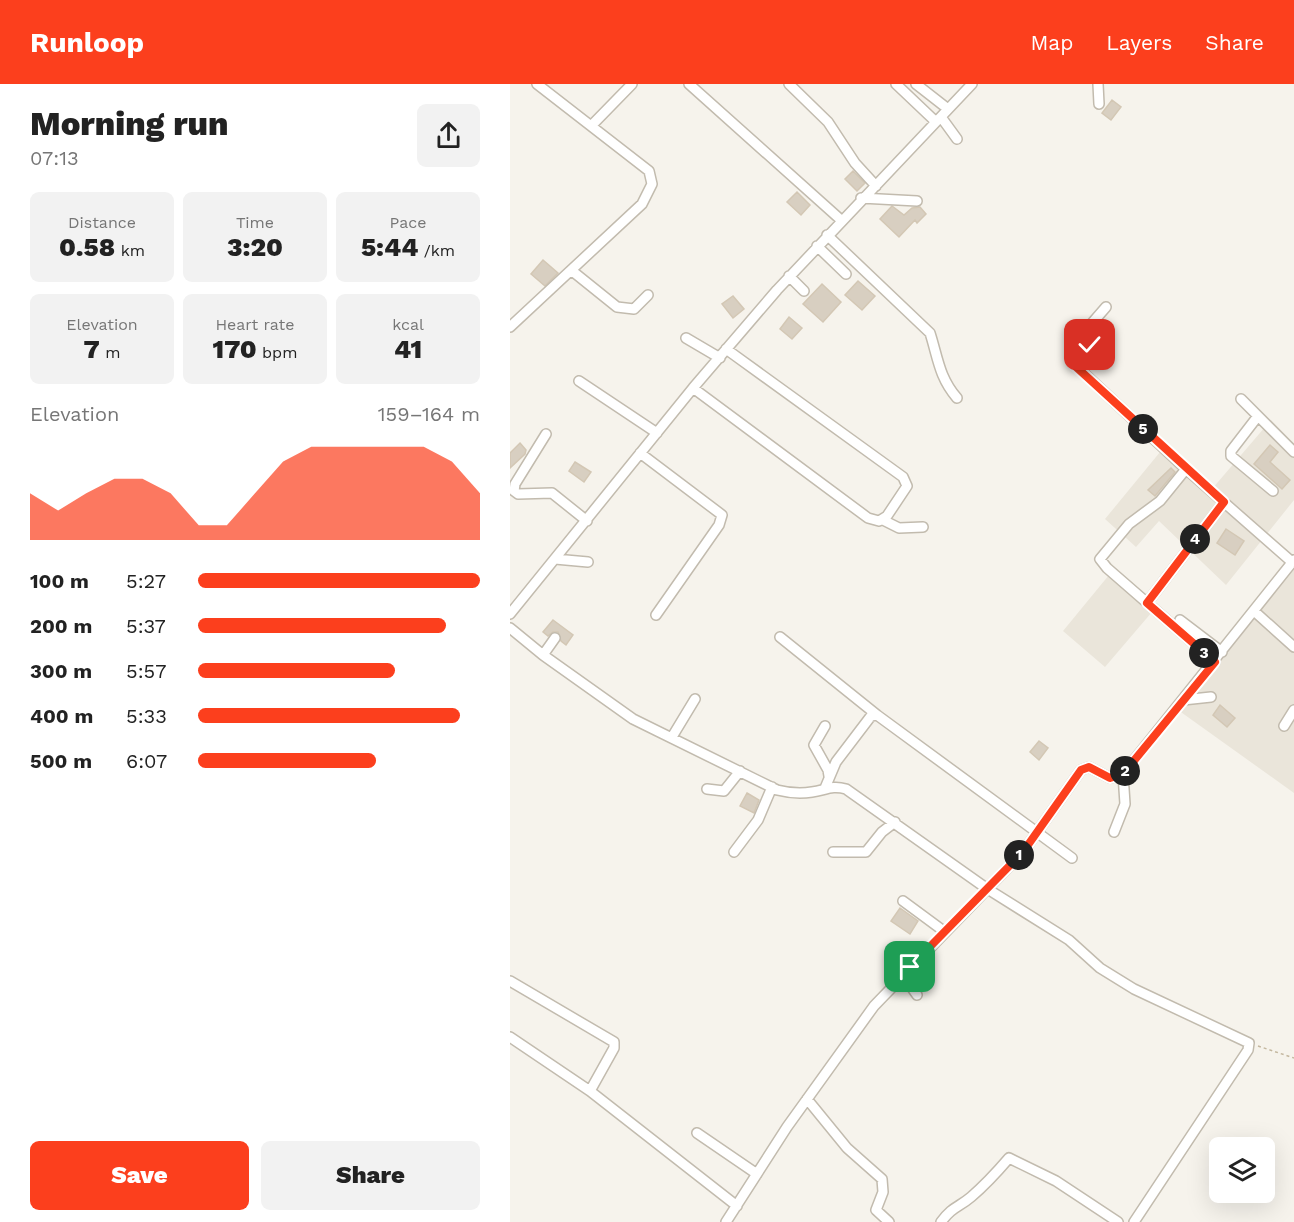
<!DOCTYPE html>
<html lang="en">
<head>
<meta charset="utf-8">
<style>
  :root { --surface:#fff; --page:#f2f2f2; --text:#222; --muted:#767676; --accent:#fc3f1d }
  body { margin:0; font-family:"Work Sans",sans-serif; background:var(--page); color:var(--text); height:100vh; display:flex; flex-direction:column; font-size:22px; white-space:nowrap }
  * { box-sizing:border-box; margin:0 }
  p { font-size:20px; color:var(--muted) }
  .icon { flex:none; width:33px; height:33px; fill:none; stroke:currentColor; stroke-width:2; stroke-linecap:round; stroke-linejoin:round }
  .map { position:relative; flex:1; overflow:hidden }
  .drawer { display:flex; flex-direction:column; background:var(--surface); width:510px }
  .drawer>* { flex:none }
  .controls { position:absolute; left:699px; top:1053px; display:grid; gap:12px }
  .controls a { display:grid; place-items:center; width:66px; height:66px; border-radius:9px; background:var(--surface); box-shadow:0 6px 24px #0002; font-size:30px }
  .pin { position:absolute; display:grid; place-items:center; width:51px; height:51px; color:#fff; margin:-26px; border-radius:12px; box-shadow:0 3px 9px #0006 }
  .km { position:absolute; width:30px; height:30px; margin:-15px; border-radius:50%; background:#222; color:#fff; font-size:16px; line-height:30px; text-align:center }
  .round { display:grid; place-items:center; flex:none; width:63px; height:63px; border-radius:9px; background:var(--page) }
  .summary { display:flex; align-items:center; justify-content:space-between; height:102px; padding:0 30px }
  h1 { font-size:33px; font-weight:800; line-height:45px }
  .metrics { display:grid; grid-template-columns:repeat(3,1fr); gap:9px; height:102px; padding:6px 30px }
  .metrics div { display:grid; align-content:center; border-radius:9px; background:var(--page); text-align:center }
  .metrics b { font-size:26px; font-weight:800 }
  .metrics small { font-size:16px; font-weight:400 }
  .metrics p { font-size:16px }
  .chart { height:168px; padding:12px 30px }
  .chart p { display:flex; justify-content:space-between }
  .chart svg { width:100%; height:108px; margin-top:6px; fill:var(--accent); opacity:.7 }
  .button { display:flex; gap:12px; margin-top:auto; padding:12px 30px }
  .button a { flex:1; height:69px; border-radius:9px; background:var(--accent); color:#fff; font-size:24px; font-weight:800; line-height:69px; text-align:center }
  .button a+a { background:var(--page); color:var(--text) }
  ul { padding:0 30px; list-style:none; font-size:20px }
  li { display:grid; grid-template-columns:96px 72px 1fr; align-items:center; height:45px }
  li i { height:15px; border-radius:8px; background:var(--accent) }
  header { display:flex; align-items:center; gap:36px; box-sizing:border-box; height:84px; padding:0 30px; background:var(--accent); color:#fff }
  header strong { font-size:28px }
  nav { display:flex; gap:33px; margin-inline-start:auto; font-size:21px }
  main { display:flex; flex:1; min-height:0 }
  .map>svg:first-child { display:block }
  .residential { fill:#eae5da }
  .building { fill:#d8cfc1; stroke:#d3c7b4; stroke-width:1.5 }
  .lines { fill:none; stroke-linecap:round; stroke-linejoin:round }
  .street-casing { stroke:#c2bbae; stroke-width:12 }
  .path { stroke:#c4b79f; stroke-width:1.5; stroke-dasharray:3 3; stroke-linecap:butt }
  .street { stroke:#fff; stroke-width:9 }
  .route-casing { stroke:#fff; stroke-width:12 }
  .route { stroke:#fc3f1d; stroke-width:8 }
</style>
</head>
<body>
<header>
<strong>Runloop</strong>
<nav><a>Map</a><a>Layers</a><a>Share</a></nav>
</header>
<main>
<section class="drawer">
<div class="summary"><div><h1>Morning run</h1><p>07:13</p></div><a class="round"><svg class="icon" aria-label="share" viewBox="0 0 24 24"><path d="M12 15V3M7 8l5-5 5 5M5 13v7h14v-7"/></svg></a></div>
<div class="metrics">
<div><p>Distance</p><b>0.58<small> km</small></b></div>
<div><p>Time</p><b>3:20</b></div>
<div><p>Pace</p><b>5:44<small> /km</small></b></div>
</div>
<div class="metrics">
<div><p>Elevation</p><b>7<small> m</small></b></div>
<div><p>Heart rate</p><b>170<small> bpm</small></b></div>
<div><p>kcal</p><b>41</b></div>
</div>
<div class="chart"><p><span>Elevation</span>159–164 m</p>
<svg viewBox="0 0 160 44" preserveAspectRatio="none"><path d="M0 44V25L10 32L20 25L30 19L40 19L50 25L60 38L70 38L80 25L90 12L100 6L110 6L120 6L130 6L140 6L150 12L160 25V44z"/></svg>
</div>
<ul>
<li><b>100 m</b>5:27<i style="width:100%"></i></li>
<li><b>200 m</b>5:37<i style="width:88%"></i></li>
<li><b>300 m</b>5:57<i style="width:70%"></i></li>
<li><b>400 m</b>5:33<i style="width:93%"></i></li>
<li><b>500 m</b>6:07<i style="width:63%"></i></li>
</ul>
<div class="button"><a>Save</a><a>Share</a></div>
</section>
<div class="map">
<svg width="784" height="1138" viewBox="0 0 784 1138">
  <rect width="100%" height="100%" fill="#f6f3ec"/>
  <!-- residential -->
  <path class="residential" d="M761 336 784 360V416L716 501 649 437 626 463 595 435 655 362 702 405Z
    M784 473V709L668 626Z
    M599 491 642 528 595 583 553 547Z"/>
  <!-- building -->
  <path class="building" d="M602 16 611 23 601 36 592 29Z
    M343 87 355 99 347 107 335 95Z
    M287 108 300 121 291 131 277 118Z
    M382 122 394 131 402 124 410 123 416 130 407 139 405 136 389 153 370 135Z
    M33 176 48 189 35 202 21 190Z
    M348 197 365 212 352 226 335 211Z
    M312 200 331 218 313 238 293 220Z
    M223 212 234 225 223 234 212 220Z
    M279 233 292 244 282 255 270 245Z
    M10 359 16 366 15 370 0 384V369Z
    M760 361 768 368 760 378 780 396 772 405 744 380Z
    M65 378 81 388 74 398 59 387Z
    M661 384 665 388 645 412 638 406Z
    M716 445 734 457 725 471 707 459Z
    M43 536 63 551 56 561 51 557 48 548H43L38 552 33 548Z
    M710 621 725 634 717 643 703 631Z
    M529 657 538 664 529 676 520 668Z
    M237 709 249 716 244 729 230 722Z
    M390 824 408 837 400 850 381 837Z"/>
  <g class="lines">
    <!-- street casing -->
    <g class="street-casing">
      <path id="street" d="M179 0 331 136
        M279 0 318 38 345 79 366 102
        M386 0 425 37
        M406 0 438 25
        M588 0 589 20
        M431 33 447 55
        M82 41 122 0
        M351 114 407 117
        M317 151 420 249C428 274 429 293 447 314
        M307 162 336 190
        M61 186 107 223 124 225 138 211
        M279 192 294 207
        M596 223 576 246 581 261 564 280 676 385 782 478
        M0 243 132 120 142 100 139 87 27 0
        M176 254 210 274
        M69 297 147 349
        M183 304 358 434 369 437 377 432 397 402 393 393 216 265
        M731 315 784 368
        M748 332 721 367V372L763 407
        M36 350 5 400 4 407 8 410 42 409 77 437
        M130 369 212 431 209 441 146 531
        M676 385 650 417 619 440 590 475 597 484 705 578
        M373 436 389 444 413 443
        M45 475 78 478
        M637 519 714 418
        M744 527 784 563
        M0 530 183 304 267 206 462 0
        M670 536 712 568
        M0 544 33 571 123 635 267 706C279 709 290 710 302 708 316 706 322 701 336 705L476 804 559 856 590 884 624 905 739 959 738 966 624 1138
        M270 553 367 631
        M33 571 45 554
        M673 616 701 613
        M315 642 304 661 318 686 319 692
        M774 642 784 626
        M162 653 185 615
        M315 704 326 678 361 632 367 631 562 774
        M197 705 214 707 230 687
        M604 748 615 720 613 690
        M224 768 248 736 262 703
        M323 768H356L372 748 385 738
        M393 817 435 848
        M393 891 407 911
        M0 897 104 958V964L80 1007
        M0 953 80 1007 227 1122
        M297 1015 337 1064 372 1095 373 1108 366 1126 379 1138
        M187 1049 247 1090
        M216 1138 277 1043 364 922 513 768 571 686 579 683 600 694 613 690 784 476
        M431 1138C443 1122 448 1124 461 1113 475 1101 487 1088 499 1074L546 1097 608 1138"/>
    </g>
    <!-- path -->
    <path class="path" d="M748 962 784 974"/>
    <!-- street -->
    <use href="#street" class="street"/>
  </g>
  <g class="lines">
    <!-- route casing -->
    <g class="route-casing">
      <path id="route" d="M400 883 513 768 571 686 579 683 600 694 613 690 705 578 637 519 714 418 564 281V278L580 261"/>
    </g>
    <!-- route -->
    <use href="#route" class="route"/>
  </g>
</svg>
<div class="controls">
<a><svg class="icon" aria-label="layers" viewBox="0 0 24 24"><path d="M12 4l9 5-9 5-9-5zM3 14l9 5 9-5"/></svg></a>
</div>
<div class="pin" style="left:400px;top:883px;background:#1e9e55"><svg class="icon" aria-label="arrive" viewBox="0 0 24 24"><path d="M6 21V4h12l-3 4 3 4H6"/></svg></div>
<div class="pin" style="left:580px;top:261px;background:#d93025"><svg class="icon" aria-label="check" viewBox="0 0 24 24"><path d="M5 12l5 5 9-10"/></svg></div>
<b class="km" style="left:509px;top:771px">1</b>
<b class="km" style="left:615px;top:687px">2</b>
<b class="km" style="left:694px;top:569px">3</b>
<b class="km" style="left:685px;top:455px">4</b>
<b class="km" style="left:633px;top:345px">5</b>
</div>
</main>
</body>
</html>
